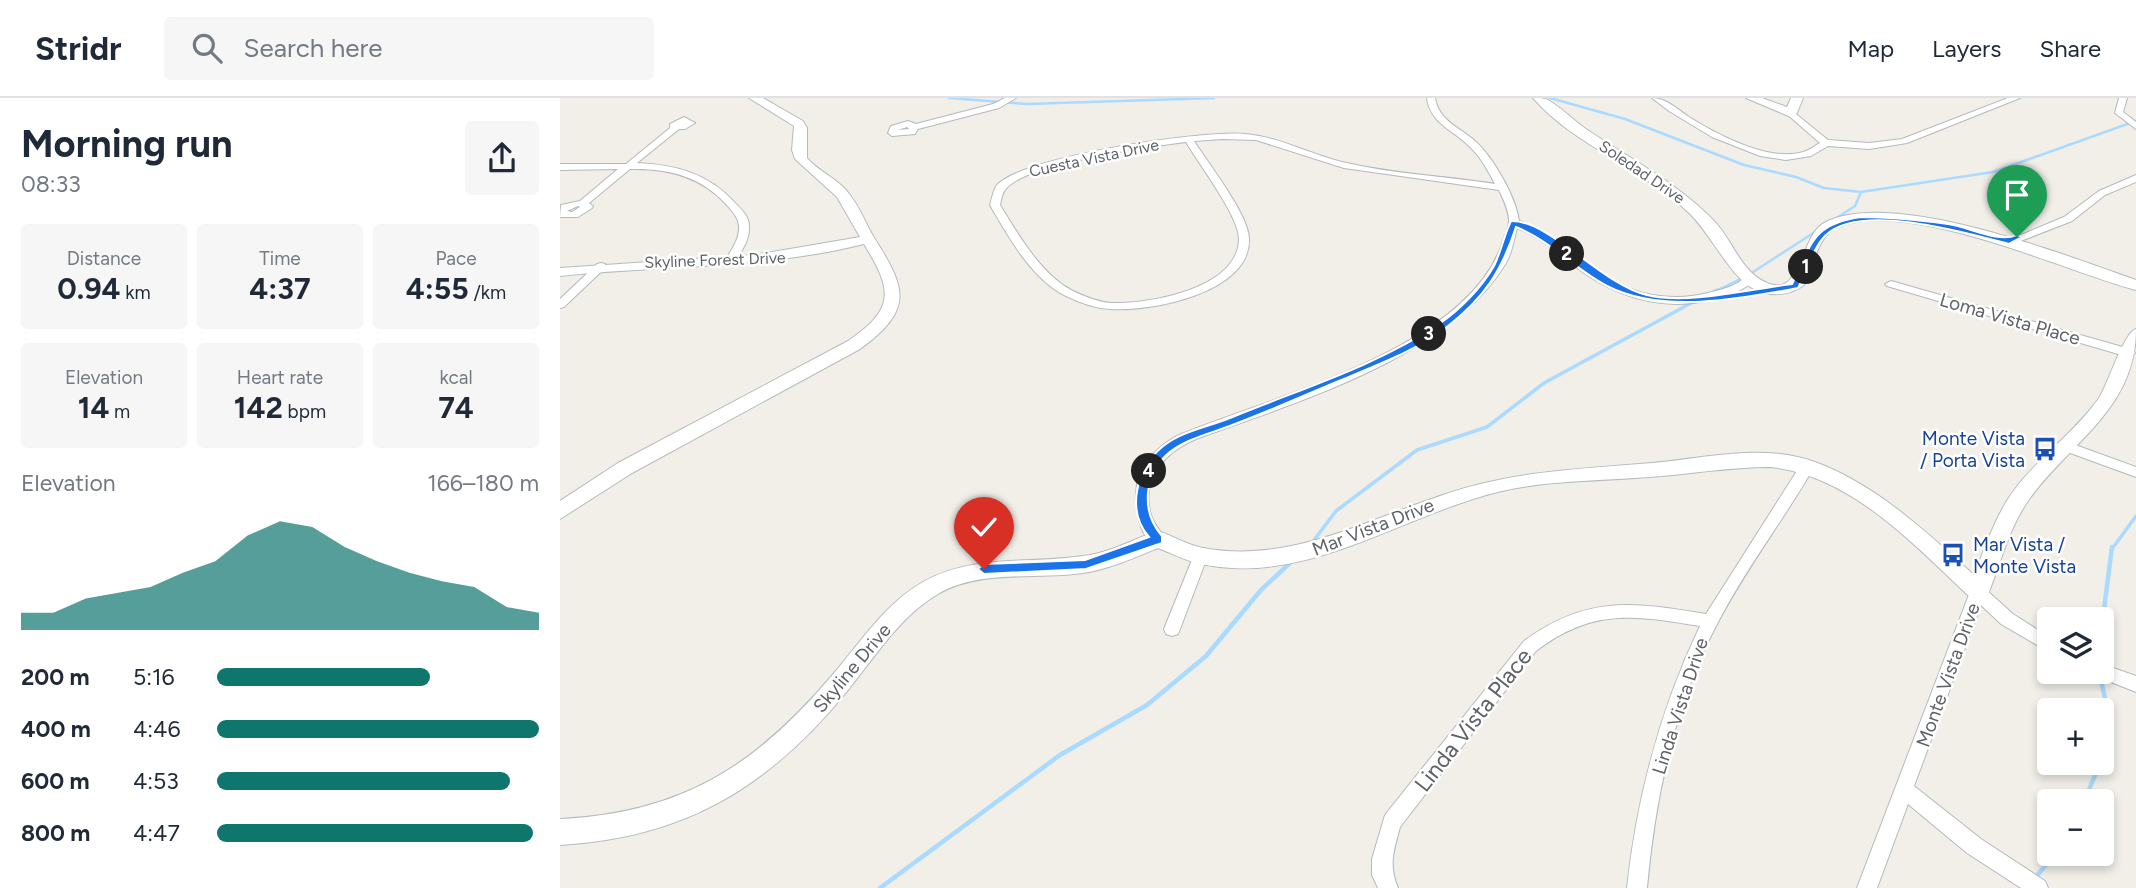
<!DOCTYPE html>
<html lang="en">
<head>
<meta charset="utf-8">
<style>
  :root { --surface:#fff; --page:#f6f6f7; --text:#1f2937; --muted:#747a83; --line:#e0e1e3; --accent:#0f766e }
  body { margin:0; font-family:Figtree,sans-serif; background:var(--page); color:var(--text); height:100vh; display:flex; flex-direction:column; font-size:26px; white-space:nowrap }
  * { box-sizing:border-box; margin:0 }
  p { font-size:23px; color:var(--muted) }
  .icon { flex:none; width:38px; height:38px; fill:none; stroke:currentColor; stroke-width:2; stroke-linecap:round; stroke-linejoin:round }
  .map { position:relative; flex:1; overflow:hidden }
  .panel { display:flex; flex-direction:column; background:var(--surface); width:560px }
  .panel>* { flex:none }
  .fabs { position:absolute; left:1477px; top:509px; display:grid; gap:14px }
  .fabs a { display:grid; place-items:center; width:77px; height:77px; border-radius:7px; background:var(--surface); box-shadow:0 4px 10px #0003; font-size:35px }
  .pin { position:absolute; display:grid; place-items:center; width:60px; height:60px; color:#fff; margin:-72px -30px; border-radius:50% 50% 50% 0; rotate:-45deg; box-shadow:0 0 7px #0007 }
  .pin .icon { rotate:45deg }
  .km { position:absolute; width:35px; height:35px; margin:-18px; border-radius:50%; background:#222; color:#fff; font-size:19px; line-height:35px; text-align:center }
  .round { display:grid; place-items:center; flex:none; width:74px; height:74px; border-radius:7px; background:var(--page) }
  .overview { display:flex; align-items:center; justify-content:space-between; height:119px; padding:0 21px }
  h1 { font-size:38px; font-weight:700; line-height:52px }
  .stats { display:grid; grid-template-columns:repeat(3,1fr); gap:10px; height:119px; padding:7px 21px }
  .stats div { display:grid; align-content:center; border-radius:7px; background:var(--page); text-align:center }
  .stats b { font-size:30px; font-weight:700 }
  .stats small { font-size:19px; font-weight:400 }
  .stats p { font-size:19px }
  .chart { height:196px; padding:14px 21px }
  .chart p { display:flex; justify-content:space-between }
  .chart svg { width:100%; height:126px; margin-top:7px; fill:var(--accent); opacity:.7 }
  ul { padding:0 21px; list-style:none; font-size:23px }
  li { display:grid; grid-template-columns:112px 84px 1fr; align-items:center; height:52px }
  li i { height:18px; border-radius:9px; background:var(--accent) }
  header { display:flex; align-items:center; gap:42px; box-sizing:border-box; height:98px; padding:0 35px; background:var(--surface); border-bottom:2px solid var(--line) }
  header strong { font-size:33px }
  nav { display:flex; gap:38px; margin-inline-start:auto; font-size:24px }
  .search { width:490px; height:63px; background:var(--page); display:flex; align-items:center; gap:18px; box-sizing:border-box; padding:0 24px; border-radius:7px; color:var(--muted); font-size:26px }
  main { display:flex; flex:1; min-height:0 }
  .map>svg:first-child { display:block }
  .lines { fill:none; stroke-linecap:round; stroke-linejoin:round }
  .stream-far2 { stroke:#aadaff; stroke-width:2.5 }
  .stream-far1 { stroke:#aadaff; stroke-width:3.5 }
  .stream { stroke:#aadaff; stroke-width:4.5 }
  .street-casing { stroke:#b5b8bc; stroke-width:2 }
  .secondary-casing { stroke:#b6babf; stroke-width:2 }
  .street { fill:#fff; fill-rule:evenodd }
  .secondary { fill:#fff; fill-rule:evenodd }
  .route { fill:#1a73e8; stroke:#fff; stroke-width:2 }
  .labels { text-anchor:middle; dominant-baseline:central; stroke-width:5; stroke-linejoin:round; paint-order:stroke }
  .far-street-label { font-size:16px; fill:#5f6368; stroke:#fff }
  .street-label { font-size:19px; fill:#5f6368; stroke:#fff }
  .transit-label { font-size:19px; fill:#164399; stroke:#fff; text-anchor:end }
  .near-street-label { font-size:23px; fill:#5f6368; stroke:#fff }
</style>
</head>
<body>
<header>
<strong>Stridr</strong>
<div class="search"><svg class="icon" aria-label="search" viewBox="0 0 24 24"><circle cx="10" cy="10" r="6"/><path d="M15 15l6 6"/></svg>Search here</div>
<nav><a>Map</a><a>Layers</a><a>Share</a></nav>
</header>
<main>
<section class="panel">
<div class="overview"><div><h1>Morning run</h1><p>08:33</p></div><a class="round"><svg class="icon" aria-label="share" viewBox="0 0 24 24"><path d="M12 15V3M7 8l5-5 5 5M5 13v7h14v-7"/></svg></a></div>
<div class="stats">
<div><p>Distance</p><b>0.94<small> km</small></b></div>
<div><p>Time</p><b>4:37</b></div>
<div><p>Pace</p><b>4:55<small> /km</small></b></div>
</div>
<div class="stats">
<div><p>Elevation</p><b>14<small> m</small></b></div>
<div><p>Heart rate</p><b>142<small> bpm</small></b></div>
<div><p>kcal</p><b>74</b></div>
</div>
<div class="chart"><p><span>Elevation</span>166–180 m</p>
<svg viewBox="0 0 160 44" preserveAspectRatio="none"><path d="M0 44V38L10 38L20 33L30 31L40 29L50 24L60 20L70 11L80 6L90 8L100 15L110 20L120 24L130 27L140 29L150 36L160 38V44z"/></svg>
</div>
<ul>
<li><b>200 m</b>5:16<i style="width:66%"></i></li>
<li><b>400 m</b>4:46<i style="width:100%"></i></li>
<li><b>600 m</b>4:53<i style="width:91%"></i></li>
<li><b>800 m</b>4:47<i style="width:98%"></i></li>
</ul>
</section>
<div class="map">
<svg width="1576" height="790" viewBox="0 0 1576 790">
  <rect width="100%" height="100%" fill="#f1efe8"/>
  <g class="lines">
    <!-- stream-far2 -->
    <path class="stream-far2" d="M389 0 467 6 654 0
      M990 0 1065 21 1184 67 1236 79 1264 90 1301 94 1433 74 1576 23
      M1190 176 1295 108 1301 94
      M1154 194 1183 180"/>
    <!-- stream-far1 -->
    <path class="stream-far1" d="M1152 195 1157 192
      M751 446 776 413 857 352 927 329 984 285 1133 204
      M1552 451 1576 418"/>
    <!-- stream -->
    <path class="stream" d="M1542 527 1552 449
      M1539 574 1550 622 1542 658
      M1524 704 1540 665
      M1475 780 1495 756
      M320 790 500 657 587 607 646 558 701 492 732 463"/>
    <!-- street casing -->
    <g class="street-casing">
      <path id="street" d="M445 0H456L439 10 358 31 355 36 332 38 328 35 331 28 348 23 356 26 433 6ZM347 29 349 31 338 32Z
        M867 0H875C879 23 899 29 915 43 933 59 956 99 959 123 985 133 1004 150 1026 167 1062 193 1104 206 1148 195 1160 192 1178 188 1186 178H1194L1195 180C1186 193 1168 197 1153 201 1106 214 1058 200 1020 172 1000 157 981 139 957 130 954 141 952 155 946 165 889 260 736 304 636 341 605 354 580 381 591 417 594 427 601 433 605 441L603 445C578 453 573 398 578 382 585 361 600 347 619 337 714 298 909 251 943 143 945 137 949 129 949 123 949 112 943 101 939 92L784 70 696 42 662 41 634 43C648 65 688 116 689 140 692 195 590 214 550 211 534 210 518 204 504 197 471 180 448 138 430 107 432 101 433 92 437 87 464 58 644 32 685 36 719 39 750 56 782 64 832 76 885 78 935 86 928 73 921 59 910 49 894 32 870 26 867 0ZM626 44C638 65 679 118 679 141 678 191 589 206 551 205 538 204 523 198 511 192 480 175 458 136 440 107 441 103 442 95 445 92 462 66 593 48 626 44Z
        M1092 0C1106 0 1117 11 1129 19 1158 37 1212 66 1246 53 1251 51 1256 47 1260 45L1228 17V13L1231 12 1268 42 1309 45 1342 41 1448 0H1460L1347 45 1309 51 1268 48 1251 58 1226 62 1200 58 1152 39 1109 13Z
        M1559 0H1567L1563 14 1576 24V31L1555 15Z
        M124 19 135 25 125 31H119L77 65C116 67 148 75 174 104 182 112 190 119 189 131 189 144 180 155 174 165L170 166 165 163C171 152 180 141 179 128 178 118 171 112 165 105 140 78 107 70 70 71L29 105 33 108 32 110 18 119H0L1 107 20 103 58 71 0 72V66H66L110 30V26ZM18 108 20 109 12 114 7 113Z
        M1576 77V84L1545 97 1512 123 1453 146H1445L1444 144 1504 119 1539 93Z
        M41 165 45 166V170L4 209 0 210V201L37 166Z
        M1331 183 1573 252 1575 255 1569 259 1565 258 1327 188 1325 186Z
        M1507 344 1576 369V379L1502 352 1500 349Z
        M1247 364 1254 369C1223 423 1184 473 1156 528 1114 608 1095 701 1087 790H1067C1077 698 1100 612 1140 528 1074 517 1032 510 976 553L840 729C834 753 828 766 838 790H818L812 777V761L825 717 964 543C1027 497 1074 504 1146 516L1242 365Z
        M641 451 646 453 648 457 620 531 618 536 612 538 606 536 604 531 634 457 636 453Z
        M1418 488 1423 489 1453 516 1489 539V554L1441 526 1421 507 1354 688 1421 741 1485 783 1488 790H1461L1407 755 1348 706 1317 790H1297L1410 494 1413 489Z
        M1542 566 1576 578V594L1536 578 1534 574H1542Z"/>
    </g>
    <!-- secondary casing -->
    <g class="secondary-casing">
      <path id="secondary" d="M189 0H203L243 23 247 30V60C258 73 274 79 285 91 298 105 304 122 313 138 346 190 355 211 300 251L72 375 0 421V403L58 365 288 243C335 211 333 193 304 146 205 171 102 167 0 178V170L194 157 300 139 277 99 235 61 232 52 234 28Z
        M973 0C979 0 984 0 988 2 1002 10 1013 22 1026 31 1070 61 1118 85 1155 124 1172 142 1181 173 1205 184 1242 203 1240 138 1264 125 1331 89 1507 158 1576 182V192C1507 174 1339 96 1274 131 1256 141 1254 171 1244 187 1230 198 1209 199 1194 191 1170 179 1150 134 1128 114 1082 70 1015 48 973 0Z
        M1186 0H1202L1227 9 1231 0H1243L1237 15 1231 19Z
        M1576 231C1576 310 1512 343 1470 400 1450 427 1441 463 1429 494L1425 500 1418 503 1411 500C1354 447 1292 378 1211 369 1170 369 1130 376 1090 379 1040 383 990 382 942 393 842 416 744 491 637 465 624 462 611 455 598 450 574 460 549 471 523 475 475 482 421 471 378 496 339 519 315 559 288 592 210 688 126 740 0 747V721C123 715 197 667 275 574 302 542 326 505 363 484 412 456 469 466 523 458 550 455 573 441 598 433 613 438 627 447 643 450 728 466 804 423 883 397 952 373 1020 371 1092 365 1145 360 1203 345 1255 364 1317 387 1366 434 1414 477 1426 448 1436 416 1455 391 1480 358 1516 333 1539 300 1548 286 1564 234 1576 231Z"/>
    </g>
    <!-- street -->
    <use href="#street" class="street"/>
    <!-- secondary -->
    <use href="#secondary" class="secondary"/>
  </g>
  <!-- route -->
  <path class="route" d="M1301 119C1330 119 1359 122 1388 126 1410 129 1437 145 1457 137L1462 139 1449 146C1407 135 1301 104 1266 137 1253 149 1247 174 1238 190 1180 201 1101 216 1047 188 1014 171 991 143 956 129 942 172 925 199 888 228 858 252 819 266 784 281 747 296 712 312 675 326 653 335 630 339 611 353 584 374 580 413 602 438V445L526 471 424 476 418 471 424 466 525 462 589 439C566 413 576 371 602 349 621 333 648 329 670 320 740 291 816 268 879 226 900 212 922 189 934 168 941 154 944 137 951 123 990 122 1041 186 1087 197 1128 207 1189 191 1232 186 1252 145 1252 126 1301 119Z"/>
  <!-- icons -->
  <defs>
    <g id="bus-bare" transform="scale(1.89)"><path d="M-5-6H5V4H4V6H2V4H-2V6H-4V4H-5ZM-3.5-4V0h7V-4ZM-3.5 1.2v1.5H-2V1.2ZM2 1.2v1.5H3.5V1.2Z" fill="#1a4fb4" stroke="#fff" stroke-width="2.5" paint-order="stroke"/></g>
  </defs>
  <g fill-rule="evenodd">
    <use href="#bus-bare" x="1485" y="351"/>
    <use href="#bus-bare" x="1393" y="457"/>
  </g>
  <g class="labels">
    <!-- far-street labels -->
    <g class="far-street-label">
      <text transform="translate(534 60) rotate(-12)">Cuesta Vista Drive</text>
      <text transform="translate(1082 74) rotate(34)">Soledad Drive</text>
      <text transform="translate(155 162) rotate(-2)">Skyline Forest Drive</text>
    </g>
    <!-- street labels -->
    <g class="street-label">
      <text transform="translate(1450 221) rotate(16)">Loma Vista Place</text>
      <text transform="translate(813 429) rotate(-21)">Mar Vista Drive</text>
      <text transform="translate(292 570) rotate(-50)">Skyline Drive</text>
      <text transform="translate(1388 577) rotate(-70)">Monte Vista Drive</text>
      <text transform="translate(1120 608) rotate(-72)">Linda Vista Drive</text>
    </g>
    <!-- transit labels -->
    <g class="transit-label">
      <text x="1465" y="340">Monte Vista<tspan x="1465" dy="22">/ Porta Vista</tspan></text>
      <text x="1413" y="446" text-anchor="start">Mar Vista /<tspan x="1413" dy="22">Monte Vista</tspan></text>
    </g>
    <!-- near-street labels -->
    <g class="near-street-label">
      <text transform="translate(913 622) rotate(-52)">Linda Vista Place</text>
    </g>
  </g>
</svg>
<div class="fabs">
<a><svg class="icon" aria-label="layers" viewBox="0 0 24 24"><path d="M12 4l9 5-9 5-9-5zM3 14l9 5 9-5"/></svg></a>
<a>+</a>
<a>−</a>
</div>
<div class="pin" style="left:1457px;top:139px;background:#1e9e55"><svg class="icon" aria-label="arrive" viewBox="0 0 24 24"><path d="M6 21V4h12l-3 4 3 4H6"/></svg></div>
<div class="pin" style="left:424px;top:471px;background:#d93025"><svg class="icon" aria-label="check" viewBox="0 0 24 24"><path d="M5 12l5 5 9-10"/></svg></div>
<b class="km" style="left:1246px;top:169px">1</b>
<b class="km" style="left:1007px;top:156px">2</b>
<b class="km" style="left:869px;top:236px">3</b>
<b class="km" style="left:589px;top:373px">4</b>
</div>
</main>
</body>
</html>
